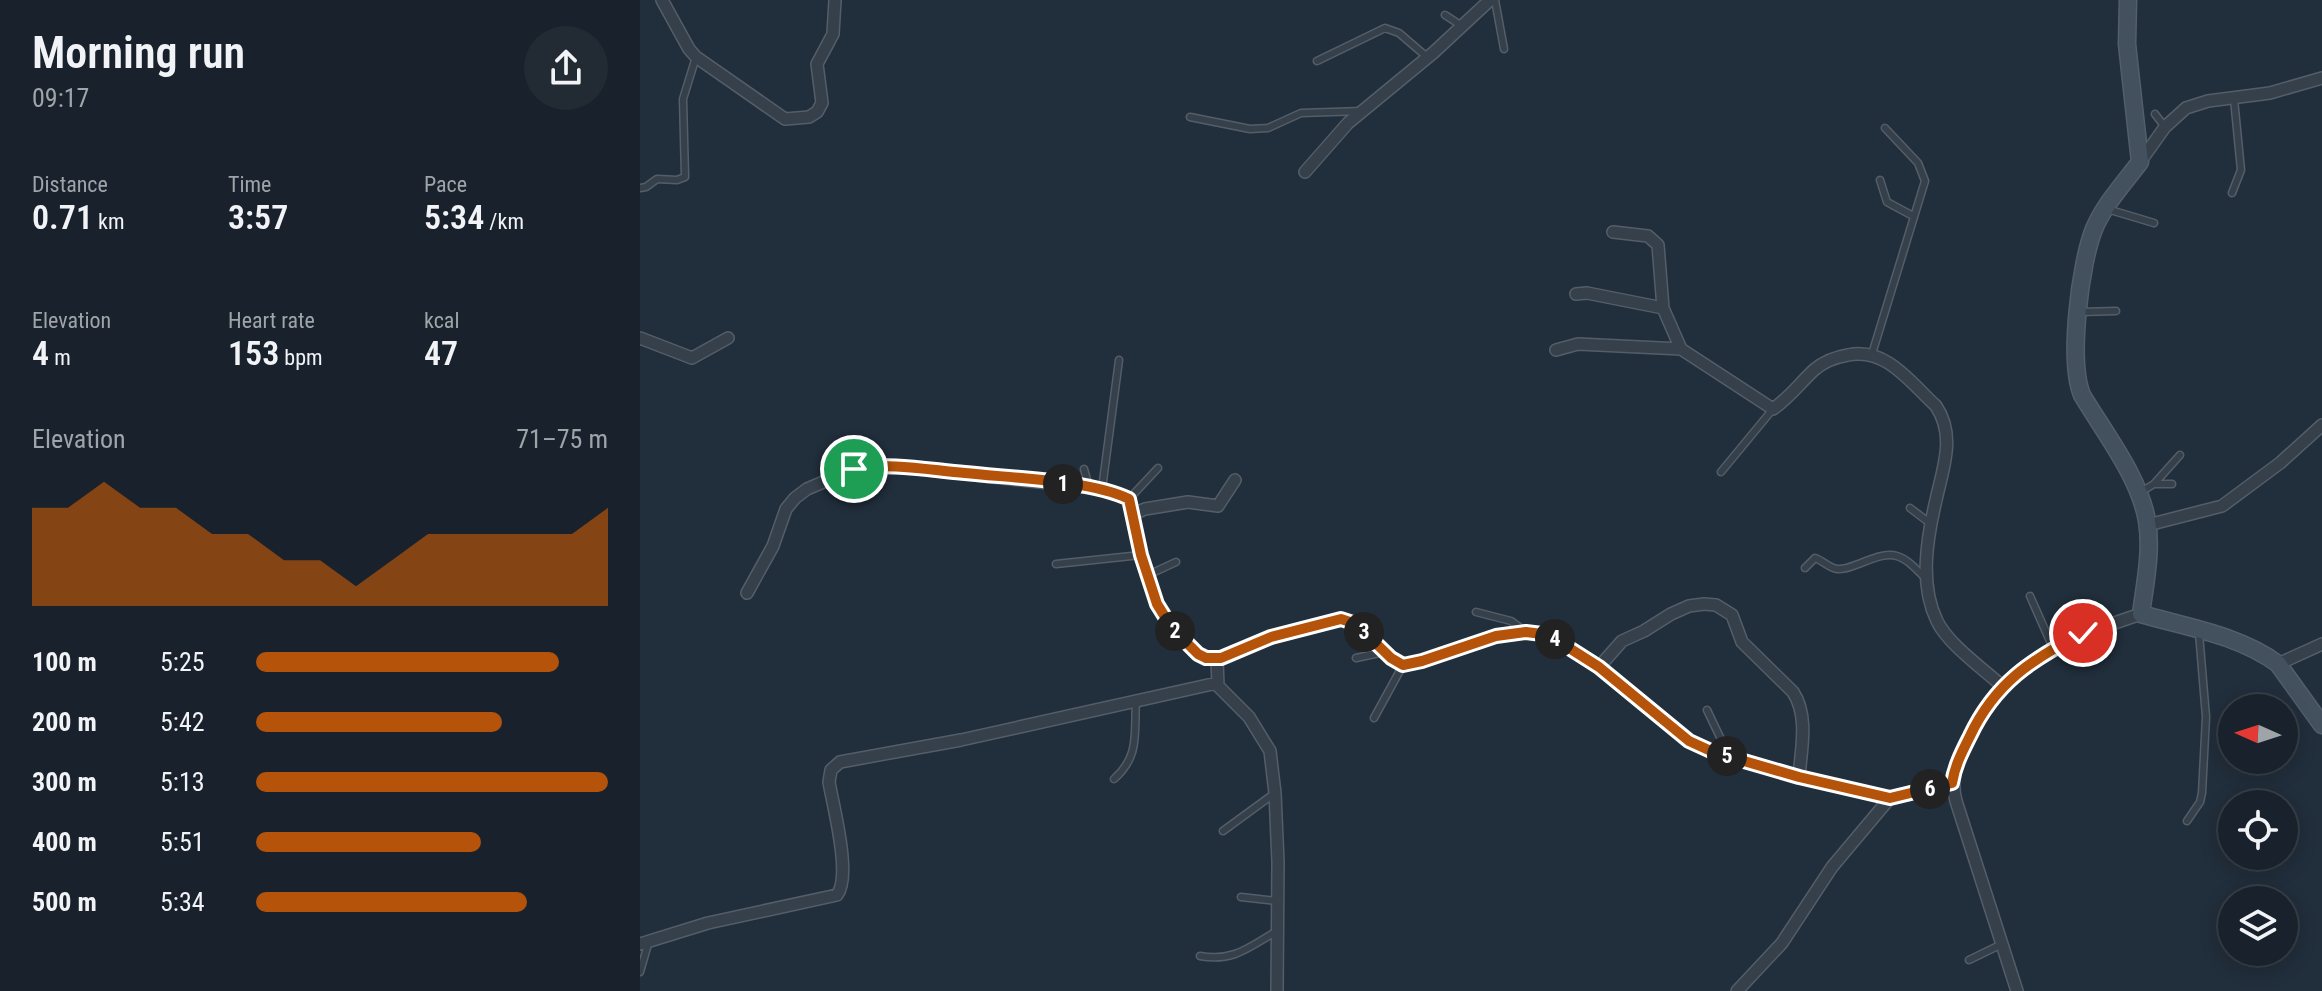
<!DOCTYPE html>
<html lang="en">
<head>
<meta charset="utf-8">
<style>
  :root { --surface:#19222c; --page:#222a34; --text:#f1f3f6; --muted:#9fa4a9; --line:#373f48; --accent:#b45309 }
  body { margin:0; font-family:"Roboto Condensed",sans-serif; background:var(--page); color:var(--text); height:100vh; display:flex; flex-direction:column; font-size:30px; white-space:nowrap }
  * { box-sizing:border-box; margin:0 }
  p { font-size:26px; color:var(--muted) }
  .icon { flex:none; width:44px; height:44px; fill:none; stroke:currentColor; stroke-width:2; stroke-linecap:round; stroke-linejoin:round }
  .map { position:relative; flex:1; overflow:hidden }
  .panel { display:flex; flex-direction:column; background:var(--surface); width:640px }
  .panel>* { flex:none }
  .needle { width:52px; rotate:273deg }
  .controls { position:absolute; left:1578px; top:694px; display:grid; gap:16px }
  .controls a { display:grid; place-items:center; width:80px; height:80px; border-radius:50%; background:var(--surface); box-shadow:0 4px 20px #0003,0 0 0 2px var(--line); font-size:40px }
  .pin { position:absolute; display:grid; place-items:center; width:68px; height:68px; color:#fff; margin:-34px; border:4px solid #fff; border-radius:50%; box-shadow:0 2px 8px #0007 }
  .km { position:absolute; width:40px; height:40px; margin:-20px; border-radius:50%; background:#222; color:#fff; font-size:22px; line-height:40px; text-align:center }
  .round { display:grid; place-items:center; flex:none; width:84px; height:84px; border-radius:42px; background:var(--page) }
  .head { display:flex; align-items:center; justify-content:space-between; height:136px; padding:0 32px }
  h1 { font-size:44px; font-weight:600; line-height:60px }
  .metrics { display:grid; grid-template-columns:repeat(3,1fr); gap:12px; height:136px; padding:8px 32px }
  .metrics div { display:grid; align-content:center }
  .metrics b { font-size:34px; font-weight:600 }
  .metrics small { font-size:22px; font-weight:400 }
  .metrics p { font-size:22px }
  .chart { height:224px; padding:16px 32px }
  .chart p { display:flex; justify-content:space-between }
  .chart svg { width:100%; height:144px; margin-top:8px; fill:var(--accent); opacity:.7 }
  ul { padding:0 32px; list-style:none; font-size:26px }
  li { display:grid; grid-template-columns:128px 96px 1fr; align-items:center; height:60px }
  li i { height:20px; border-radius:10px; background:var(--accent) }
  main { display:flex; flex:1; min-height:0 }
  .map>svg:first-child { display:block }
  .lines { fill:none; stroke-linecap:round; stroke-linejoin:round }
  .lane-casing { stroke:#535e69; stroke-width:9 }
  .street-casing { stroke:#535e69; stroke-width:14 }
  .secondary-casing { stroke:#535e69; stroke-width:19 }
  .lane { stroke:#35404b; stroke-width:6 }
  .street { stroke:#35404b; stroke-width:11 }
  .secondary { stroke:#43505e; stroke-width:16 }
  .route-casing { stroke:#fff; stroke-width:16 }
  .route { stroke:#b45309; stroke-width:10 }
</style>
</head>
<body>
<main>
<section class="panel">
<div class="head"><div><h1>Morning run</h1><p>09:17</p></div><a class="round"><svg class="icon" aria-label="share" viewBox="0 0 24 24"><path d="M12 15V3M7 8l5-5 5 5M5 13v7h14v-7"/></svg></a></div>
<div class="metrics">
<div><p>Distance</p><b>0.71<small> km</small></b></div>
<div><p>Time</p><b>3:57</b></div>
<div><p>Pace</p><b>5:34<small> /km</small></b></div>
</div>
<div class="metrics">
<div><p>Elevation</p><b>4<small> m</small></b></div>
<div><p>Heart rate</p><b>153<small> bpm</small></b></div>
<div><p>kcal</p><b>47</b></div>
</div>
<div class="chart"><p><span>Elevation</span>71–75 m</p>
<svg viewBox="0 0 160 44" preserveAspectRatio="none"><path d="M0 44V14L10 14L20 6L30 14L40 14L50 22L60 22L70 30L80 30L90 38L100 30L110 22L120 22L130 22L140 22L150 22L160 14V44z"/></svg>
</div>
<ul>
<li><b>100 m</b>5:25<i style="width:86%"></i></li>
<li><b>200 m</b>5:42<i style="width:70%"></i></li>
<li><b>300 m</b>5:13<i style="width:100%"></i></li>
<li><b>400 m</b>5:51<i style="width:64%"></i></li>
<li><b>500 m</b>5:34<i style="width:77%"></i></li>
</ul>
</section>
<div class="map">
<svg width="1682" height="991" viewBox="0 0 1682 991">
  <rect width="100%" height="100%" fill="#212e3b"/>
  <g class="lines">
    <!-- lane casing -->
    <g class="lane-casing">
      <path id="lane" d="M855 0 864 49
        M805 15 822 26
        M677 61 745 28 759 33 787 57
        M1515 114 1525 127
        M550 117 610 129 628 128 661 113 722 111
        M1240 180 1247 202 1273 216
        M0 188 6 187 17 179 37 180 45 177 43 99 56 57
        M1592 193 1601 170 1594 99
        M1467 209 1514 223
        M1440 312 1476 311
        M1232 354 1285 181 1278 163 1245 128
        M444 469 449 487
        M1081 472 1133 409
        M1514 484H1532
        M462 489 479 360
        M1499 493 1514 484 1540 455
        M489 499 518 468
        M1270 508 1291 524
        M416 564 501 555
        M1165 568 1175 558C1182 560 1189 568 1197 569 1205 570 1213 566 1221 563 1255 549 1261 553 1286 579
        M508 575 536 562
        M1390 596 1413 648
        M836 612 871 621 886 632
        M716 658 744 652
        M1067 710 1089 756
        M734 718 763 665
        M474 779C500 756 494 734 496 701
        M1547 821 1560 802 1562 793 1566 717 1559 633
        M583 831 635 793
        M601 897 637 901
        M560 956C594 962 609 947 637 931
        M1329 960 1362 944
        M0 972 9 941"/>
    </g>
    <!-- street casing -->
    <g class="street-casing">
      <path id="street" d="M22 0 49 49 56 57 145 119 169 117 177 112 182 103 177 64 193 34 195 0
        M1500 162 1525 127 1546 108 1568 101 1630 93 1682 78
        M665 172 708 123 793 53 850 0
        M973 232 1008 236 1018 245 1023 308 1041 349 1133 409C1149 398 1160 383 1174 370 1183 362 1196 357 1208 355 1246 347 1270 382 1296 406 1316 436 1303 468 1296 500 1287 538 1279 584 1297 621 1308 644 1342 668 1362 686
        M936 294 947 293 1023 308
        M0 338 52 358 88 338
        M916 350 938 344 1041 349
        M493 514 505 509 548 502 578 506 595 480
        M1508 525 1582 506 1640 463 1682 425
        M107 593 133 546 146 509 155 498 167 489 214 469 262 467 462 489 489 499 501 555 517 604 532 628 558 654 566 658H581L631 637 701 619 716 624 751 658 763 665 782 661 856 636 886 632 902 634 915 639 959 667 1049 741 1073 752 1159 777 1250 798 1312 783
        M577 659 578 686 609 717 630 751 635 793 638 862 637 991
        M1638 664 1682 644
        M959 667 982 641 1004 631 1031 614 1049 606 1064 604 1076 605 1092 615 1102 642 1153 692C1169 716 1161 750 1159 777
        M0 944 68 923 197 895C212 876 193 806 189 782L191 770 200 762 321 740 577 683
        M1097 991 1142 943 1192 867 1250 798
        M1377 991 1316 801C1310 778 1317 763 1327 742 1365 661 1420 641 1501 614"/>
    </g>
    <!-- secondary casing -->
    <g class="secondary-casing">
      <path id="secondary" d="M1488 0 1487 44 1500 162C1484 183 1464 205 1454 229 1440 264 1428 361 1442 395 1464 432 1500 478 1507 521 1512 551 1505 584 1501 614 1546 627 1599 635 1638 664L1682 725"/>
    </g>
    <!-- lane -->
    <use href="#lane" class="lane"/>
    <!-- street -->
    <use href="#street" class="street"/>
    <!-- secondary -->
    <use href="#secondary" class="secondary"/>
  </g>
  <g class="lines">
    <!-- route casing -->
    <g class="route-casing">
      <path id="route" d="M214 469C250 462 289 470 325 473 370 478 450 480 489 499L501 555 517 604 532 628 558 654 566 658H581L631 637 701 619 716 624 751 658 763 665 782 661 856 636 886 632 902 634 915 639 959 667 1049 741 1073 752 1159 777 1250 798 1312 783C1315 765 1322 752 1330 736 1355 683 1392 659 1443 633"/>
    </g>
    <!-- route -->
    <use href="#route" class="route"/>
  </g>
</svg>
<div class="controls">
<a><svg class="needle" viewBox="-14 -14 28 28"><path d="M0-13l5 13h-10z" fill="#e53935"/><path d="M0 13l5-13h-10z" fill="#9fa4a9"/></svg></a>
<a><svg class="icon" aria-label="locate" viewBox="0 0 24 24"><circle cx="12" cy="12" r="6"/><path d="M12 2v4M12 18v4M2 12h4M18 12h4"/></svg></a>
<a><svg class="icon" aria-label="layers" viewBox="0 0 24 24"><path d="M12 4l9 5-9 5-9-5zM3 14l9 5 9-5"/></svg></a>
</div>
<div class="pin" style="left:214px;top:469px;background:#1e9e55"><svg class="icon" aria-label="arrive" viewBox="0 0 24 24"><path d="M6 21V4h12l-3 4 3 4H6"/></svg></div>
<div class="pin" style="left:1443px;top:633px;background:#d93025"><svg class="icon" aria-label="check" viewBox="0 0 24 24"><path d="M5 12l5 5 9-10"/></svg></div>
<b class="km" style="left:423px;top:484px">1</b>
<b class="km" style="left:535px;top:631px">2</b>
<b class="km" style="left:724px;top:632px">3</b>
<b class="km" style="left:915px;top:639px">4</b>
<b class="km" style="left:1087px;top:756px">5</b>
<b class="km" style="left:1290px;top:789px">6</b>
</div>
</main>
</body>
</html>
